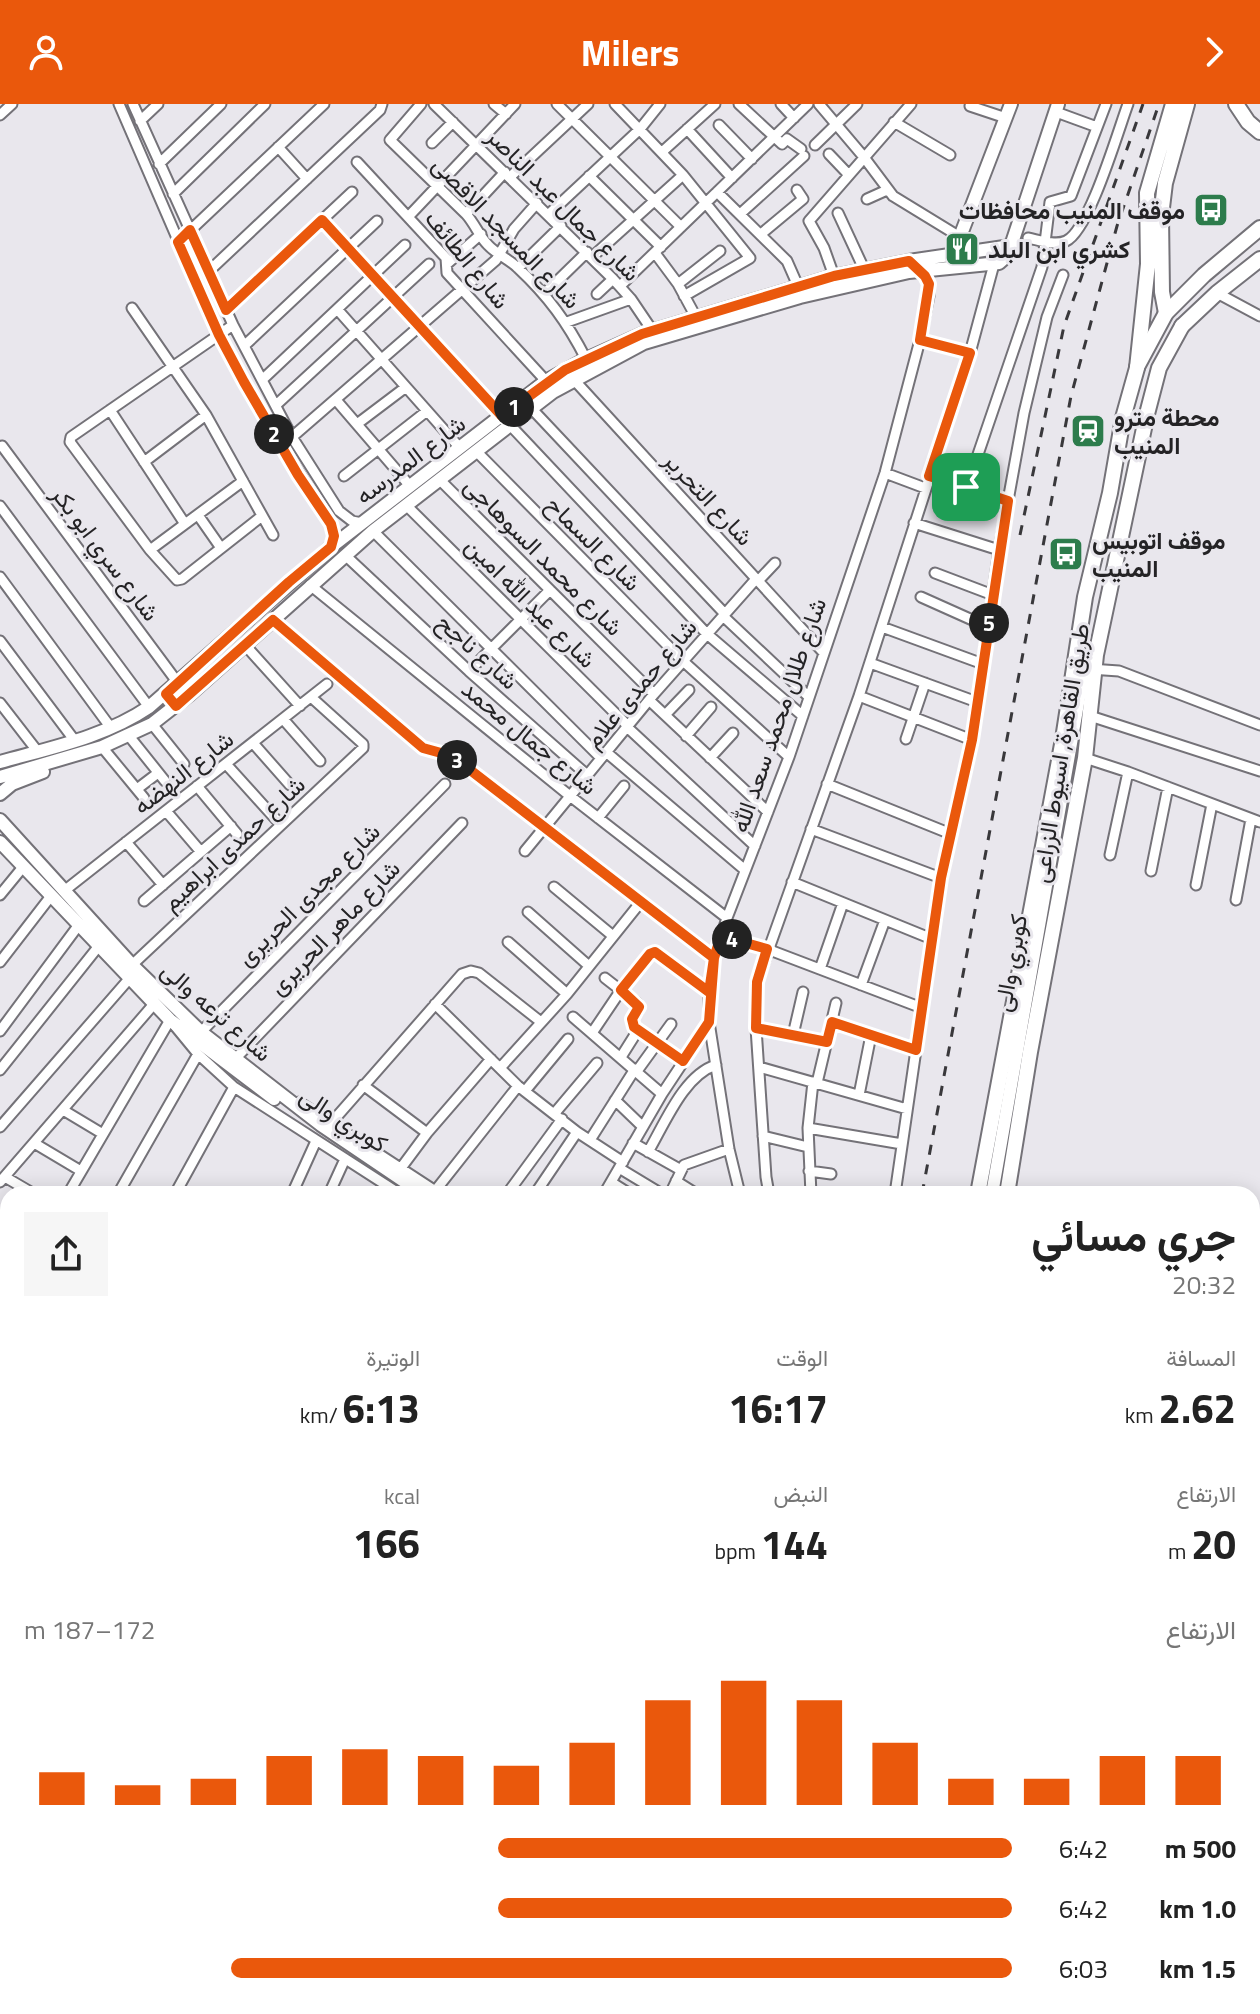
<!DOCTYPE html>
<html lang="ar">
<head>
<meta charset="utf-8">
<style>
  :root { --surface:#fff; --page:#f6f6f6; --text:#222; --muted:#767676; --accent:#ea580c }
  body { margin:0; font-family:"Titillium Web",Vazirmatn,sans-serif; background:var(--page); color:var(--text); direction:rtl; height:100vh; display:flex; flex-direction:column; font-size:30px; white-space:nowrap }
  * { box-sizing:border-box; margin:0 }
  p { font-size:26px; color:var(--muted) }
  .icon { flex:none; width:44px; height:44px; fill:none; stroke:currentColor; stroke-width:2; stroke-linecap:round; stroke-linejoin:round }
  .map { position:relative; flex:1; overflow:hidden; direction:ltr }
  .details { position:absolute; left:0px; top:1082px; width:1260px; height:828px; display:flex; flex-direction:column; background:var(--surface); border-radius:24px 24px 0 0; box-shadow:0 4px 20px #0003; direction:rtl }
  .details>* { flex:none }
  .pin { position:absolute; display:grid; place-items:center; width:68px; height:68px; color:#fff; margin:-34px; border-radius:16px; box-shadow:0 4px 12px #0006 }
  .km { position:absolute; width:40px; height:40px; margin:-20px; border-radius:50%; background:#222; color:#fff; font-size:22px; line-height:40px; text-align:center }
  .round { display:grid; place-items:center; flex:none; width:84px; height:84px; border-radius:0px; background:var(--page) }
  .head { display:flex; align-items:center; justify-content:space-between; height:136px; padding:0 24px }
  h1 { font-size:44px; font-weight:700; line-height:60px }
  .metrics { display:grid; grid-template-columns:repeat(3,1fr); gap:12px; height:136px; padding:8px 24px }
  .metrics div { display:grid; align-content:center }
  .metrics b { font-size:40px; font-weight:700 }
  .metrics small { font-size:22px; font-weight:400 }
  .metrics p { font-size:22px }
  .chart { height:224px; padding:16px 24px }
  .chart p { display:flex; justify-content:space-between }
  .chart svg { width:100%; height:144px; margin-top:8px; stroke:var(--accent); stroke-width:6 }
  ul { padding:0 24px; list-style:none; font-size:26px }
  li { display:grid; grid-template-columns:128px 96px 1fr; align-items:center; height:60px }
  li i { height:20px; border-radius:10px; background:var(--accent) }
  header { display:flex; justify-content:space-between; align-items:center; height:104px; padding:0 24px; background:var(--accent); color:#fff; font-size:36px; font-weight:700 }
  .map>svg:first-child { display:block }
  .water { fill:#9b8eae }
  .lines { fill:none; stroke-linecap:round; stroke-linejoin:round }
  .minor-casing { stroke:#747278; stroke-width:13 }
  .secondary-casing { stroke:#747278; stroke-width:16 }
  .primary-casing { stroke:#747278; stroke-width:18 }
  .trunk-casing { stroke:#747278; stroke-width:18 }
  .minor { stroke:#fff; stroke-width:9 }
  .secondary { stroke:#fff; stroke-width:12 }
  .primary { stroke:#fff; stroke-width:14 }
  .trunk { stroke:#fff; stroke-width:14 }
  .rail { stroke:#39383b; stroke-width:3; stroke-dasharray:10 10; stroke-linecap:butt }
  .route-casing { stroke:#fff; stroke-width:16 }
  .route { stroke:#ea580c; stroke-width:10 }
  .labels { text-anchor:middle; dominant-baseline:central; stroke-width:6; stroke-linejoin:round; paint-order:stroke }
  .street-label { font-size:24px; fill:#242325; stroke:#e9e7ed }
  .poi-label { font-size:24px; font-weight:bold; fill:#242325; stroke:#e9e7ed; text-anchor:start }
</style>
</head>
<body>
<header><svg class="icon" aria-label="forward" viewBox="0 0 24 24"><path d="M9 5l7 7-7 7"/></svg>Milers<svg class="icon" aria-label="person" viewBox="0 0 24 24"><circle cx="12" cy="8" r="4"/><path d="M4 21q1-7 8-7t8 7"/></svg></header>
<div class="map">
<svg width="1260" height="1910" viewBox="0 0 1260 1910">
  <rect width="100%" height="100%" fill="#e9e7ed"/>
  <!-- water -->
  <path class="water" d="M1260 1575V1910H1060L1063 1902H1252V1585Z"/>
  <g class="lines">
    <!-- minor casing -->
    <g class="minor-casing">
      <path id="minor" d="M119 0 219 231 271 325 331 420 334 432 331 443
        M133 0 233 221 292 333 339 407 352 417 362 419
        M421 0 390 36 466 110C475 120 479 132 488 141 496 150 509 155 518 164 548 192 567 218 586 255
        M434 0 613 175 631 195 656 232
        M494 0 506 10
        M557 0 681 123
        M615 0 683 71 750 154 684 192
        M739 0 782 40 787 35 801 45
        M781 0 794 14
        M819 0 863 52 893 92 960 133
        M970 2 1006 14
        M1056 8 1097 23
        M0 11 12 0
        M140 17 158 0
        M894 18 950 51
        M719 21 752 55
        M687 25 732 74
        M432 39 453 18
        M815 41 857 0
        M278 43 307 75
        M662 48 715 0
        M829 50 848 70
        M357 58 446 154 447 169 546 277
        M159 60 221 0
        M589 72 661 143
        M510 73 588 0
        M717 88 787 157 798 182
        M173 90 265 0
        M867 95 887 86
        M838 109 864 165
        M466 110 505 68
        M549 110 640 25 660 0
        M740 110 804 52
        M408 113 515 0
        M322 116 502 312
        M761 130 803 95 797 86
        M1028 134C1039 136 1055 142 1066 137 1089 127 1118 27 1128 0
        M178 138 324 0
        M655 149 678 180 697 215
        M592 153 683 71
        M447 160 481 130
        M518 164 561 122
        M209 167 380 6 382 0
        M834 172 824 144 809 117 911 0
        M678 180 720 147
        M620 182 808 0
        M1217 189 1260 212
        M544 190 587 148
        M597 190 613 175
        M132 204 206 311 273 431
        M337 205 460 344
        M226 206 352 88
        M567 218 631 195
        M233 221 71 333 70 338 150 446 177 476 182 475 262 412
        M920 236 970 249
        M244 242 377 117
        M565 266 824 549
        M262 276 405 141
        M336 296 410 382
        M276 301 429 160
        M532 305 725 510
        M110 306 185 420
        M357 320 406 283
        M511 322 707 530 803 612
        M292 333 496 156 514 125 537 99
        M2 342 178 579
        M477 348 683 557 789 653
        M144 358 206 311
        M885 369 925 384
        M344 372 427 307
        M929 372 1008 397
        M440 376 654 590
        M0 402 149 603
        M407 402 628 622
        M959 406 1042 163 1050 98 1071 92 1106 0
        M198 411 221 444
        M914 419 999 446
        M373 427 601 654
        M150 446 243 377
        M345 451 469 567 587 671
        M935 469 993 491
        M0 473 111 624
        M758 477 775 459
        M310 481 570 692 727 814
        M921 493 988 523
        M723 512 809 593
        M273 516 423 644 452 652 714 854
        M882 523 983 560
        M0 537 75 637
        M245 541 300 602
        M870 559 977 598
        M1090 565 1119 567 1260 621
        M469 567 550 486
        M859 592 972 636
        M649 596 768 708
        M0 599 38 648
        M665 611 689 586
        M1090 612 1260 667
        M283 615 320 657
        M152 620 184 660
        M627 623 755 742
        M129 632 165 677
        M686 632 711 603
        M906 635 925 579
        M253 639 290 681
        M102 643 144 694
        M606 648 745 766
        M710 654 733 629
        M1085 654 1128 668 1260 718
        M226 660 281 721
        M827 680 951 730
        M197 682 237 730
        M137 685 158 669
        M166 707 201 748
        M598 714 624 682
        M811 725 941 774
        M126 738 163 781
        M525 747 654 590 756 475
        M1110 751 1128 668
        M1151 767 1168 683
        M792 778 932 835
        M1196 781 1212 700
        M554 783 613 832
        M64 787 327 580
        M0 791 23 763
        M1236 796 1251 715
        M144 797 231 722
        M528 808 589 862
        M721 832 767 845 922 904
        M508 838 567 890
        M0 858 51 792
        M132 861 363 644V640L311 593
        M820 865 843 799
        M605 874 637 899 638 907 632 915 634 923 683 957
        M861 881 885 816
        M435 900 518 982 577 1028 623 1058
        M573 913 662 990
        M832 918 916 946
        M756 924 827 938
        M0 927 78 822
        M201 928 445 680
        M592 929 621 886 650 850 655 848 709 888
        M793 931 803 888
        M621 953 638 926
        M235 955 462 719
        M759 963 907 1005
        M500 964 567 890 640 799
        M0 966 98 843
        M637 967 671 920
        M817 979 836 899
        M363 981 427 1029
        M525 987 568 935
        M859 991 871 931
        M615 996 643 1023
        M299 998 440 1090
        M63 1006 103 1030
        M554 1010 597 959
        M332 1018 462 870 471 867 479 869 541 918
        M0 1023 129 875
        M808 1024 902 1040
        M763 1032 808 1043
        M590 1036 635 965
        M34 1039 81 1067
        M633 1039 681 1066
        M648 1048C665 1019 684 971 716 961
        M401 1064 427 1029 491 955
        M619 1064 662 1090
        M809 1067 831 1070
        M5 1073 34 1090
        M676 1077 695 1089
        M0 1078 154 900
        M611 1078 630 1090
        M435 1087 518 982
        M68 1090 170 916 198 950 234 983 400 1090
        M118 1090 198 950
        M175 1090 234 983
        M292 1090 316 1037
        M329 1090 345 1055
        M507 1090 562 1015
        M535 1090 577 1028
        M604 1090 662 990 709 919
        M670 1090 684 1061 729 1045
        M740 1090 729 1045 709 918V888L714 854 727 814 789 653 885 369 920 236 929 192 927 176 918 165
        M769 1090 766 1073 756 924 757 878 859 592 970 249 994 160
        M811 1090 808 1024 813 978
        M895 1090 941 774 972 636 999 446 1024 309 1047 213 1063 171
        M0 1120 8 1125
        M0 1146 8 1132
        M6 1199 8 1194
        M0 1269 8 1247
        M0 1275 8 1292
        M0 1318 8 1322
        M0 1392 8 1373
        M0 1501 8 1481
        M0 1590 8 1571
        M0 1828 8 1830
        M284 1902 288 1910
        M297 1902 318 1910
        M403 1902 421 1910
        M481 1902 498 1910
        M559 1902 579 1910
        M664 1902 687 1910
        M105 1910 107 1902
        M147 1910 148 1902
        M190 1910 192 1902
        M228 1910 230 1902
        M335 1910 337 1902
        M536 1910 540 1902"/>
    </g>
    <!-- secondary casing -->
    <g class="secondary-casing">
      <path id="secondary" d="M957 150 958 138 1011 0
        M0 658C50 644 105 633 149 603L331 443 546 277 586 255 642 230 834 172 909 157 1011 142
        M0 673 102 643 152 620 189 591 373 427 553 288 644 239 800 193 909 168 999 159 1008 151 1058 0
        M0 690 12 680 43 668
        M0 716 132 861 201 928 321 1021 423 1090
        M0 738 170 916 274 995
        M992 1090 1080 588 1086 565 1096 551
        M852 1910 853 1902"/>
    </g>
    <!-- primary casing -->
    <g class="primary-casing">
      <path id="primary" d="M1182 222 1217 189 1260 155
        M1137 263 1166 209 1204 171 1260 124"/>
    </g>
    <!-- trunk casing -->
    <g class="trunk-casing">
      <path id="trunk" d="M1236 0 1248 18 1260 28
        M1166 209 1162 188 1161 112 1165 79 1187 0
        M978 1090 1063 635 1085 493 1110 389 1123 314 1137 264 1148 160 1147 89 1173 0
        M1007 1090 1030 948 1085 654 1096 551 1147 310 1159 264 1182 222
        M837 1910 838 1902
        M865 1910 867 1902"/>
    </g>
    <!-- minor -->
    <use href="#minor" class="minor"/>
    <!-- secondary -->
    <use href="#secondary" class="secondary"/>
    <!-- primary -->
    <use href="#primary" class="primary"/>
    <!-- trunk -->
    <use href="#trunk" class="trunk"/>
    <!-- rail -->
    <path class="rail" d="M1020 431 1064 222 1143 0
      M922 1090 1071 292 1117 122 1159 0
      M769 1910 770 1902"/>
  </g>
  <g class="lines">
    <!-- route casing -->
    <g class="route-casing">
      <path id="route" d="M966 383 929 372 970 249 920 236 929 180 925 172 909 157 834 172 642 230 565 266 502 312 322 116 226 206 190 126 178 138 219 231 244 278 298 371 331 420 334 432 331 443 289 478 166 590 176 602 273 516 423 644 452 652 714 854 709 918 683 957 634 923 632 915 639 903 621 886 650 850 655 848 709 888 714 854 721 832 767 845 757 878 756 924 827 938 832 918 916 946 941 774 972 636 1008 397 966 383"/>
    </g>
    <!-- route -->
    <use href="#route" class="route"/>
  </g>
  <!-- icons -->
  <defs>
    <g id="bus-square" transform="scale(1.8)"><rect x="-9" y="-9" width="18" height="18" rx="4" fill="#2d7c4c" stroke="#e9e7ed"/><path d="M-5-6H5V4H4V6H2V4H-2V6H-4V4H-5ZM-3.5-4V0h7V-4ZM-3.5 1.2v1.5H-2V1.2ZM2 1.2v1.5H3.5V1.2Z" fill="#fff"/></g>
    <g id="restaurant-square" transform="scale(1.8)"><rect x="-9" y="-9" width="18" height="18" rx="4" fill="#2d7c4c" stroke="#e9e7ed"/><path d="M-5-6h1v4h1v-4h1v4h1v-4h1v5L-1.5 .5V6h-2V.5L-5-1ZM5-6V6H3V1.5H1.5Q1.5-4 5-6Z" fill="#fff"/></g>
    <g id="station-square" transform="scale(1.8)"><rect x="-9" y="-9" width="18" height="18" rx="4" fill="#2d7c4c" stroke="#e9e7ed"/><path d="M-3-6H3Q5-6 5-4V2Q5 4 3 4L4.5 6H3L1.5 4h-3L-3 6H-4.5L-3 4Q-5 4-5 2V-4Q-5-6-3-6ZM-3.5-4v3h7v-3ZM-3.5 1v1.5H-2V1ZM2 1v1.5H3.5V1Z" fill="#fff"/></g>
  </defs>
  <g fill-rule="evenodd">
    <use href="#bus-square" x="1211" y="106"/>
    <use href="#restaurant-square" x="962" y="145"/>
    <use href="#station-square" x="1088" y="327"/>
    <use href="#bus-square" x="1066" y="450"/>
  </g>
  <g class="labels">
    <!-- street labels -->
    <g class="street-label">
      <text transform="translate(564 100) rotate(45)">شارع جمال عبد الناصر</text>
      <text transform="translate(507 128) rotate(46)">شارع المسجد الاقصى</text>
      <text transform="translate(468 155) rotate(51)">شارع الطائف</text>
      <text transform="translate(410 355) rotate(-37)">شارع المدرسه</text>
      <text transform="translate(709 394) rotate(47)">شارع التحرير</text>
      <text transform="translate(594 439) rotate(45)">شارع السماح</text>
      <text transform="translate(106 449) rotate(53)">شارع سري ابو بكر</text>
      <text transform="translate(544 452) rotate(45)">شارع محمد السوهاجى</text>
      <text transform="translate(531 498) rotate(45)">شارع عبد الله امين</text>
      <text transform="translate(478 547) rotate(42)">شارع ناجح</text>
      <text transform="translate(640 579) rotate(-50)">شارع حمدى علام</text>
      <text transform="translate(778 611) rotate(-71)">شارع طلال محمد سعد الله</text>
      <text transform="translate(530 633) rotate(39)">شارع جمال محمد</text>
      <text transform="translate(1060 649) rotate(-81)">طريق القاهرة, اسيوط الزراعى</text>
      <text transform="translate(183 668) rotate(-38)">شارع النهضه</text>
      <text transform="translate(233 739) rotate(-43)">شارع حمدى ابراهيم</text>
      <text transform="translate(308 790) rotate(-45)">شارع مجدى الحريرى</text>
      <text transform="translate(334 823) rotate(-46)">شارع ماهر الحريرى</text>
      <text transform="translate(1010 859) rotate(-80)">كوبري والى</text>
      <text transform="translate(217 907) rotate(41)">شارع ترعه والى</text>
      <text transform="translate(344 1015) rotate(33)">كوبري والى</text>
    </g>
    <!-- poi labels -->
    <g class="poi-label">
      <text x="1185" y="106" text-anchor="end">موقف المنيب محافظات</text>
      <text x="988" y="145">كشري ابن البلد</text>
      <text x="1114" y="313">محطة مترو<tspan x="1114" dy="28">المنيب</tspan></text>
      <text x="1092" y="436">موقف اتوبيس<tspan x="1092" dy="28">المنيب</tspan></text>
    </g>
  </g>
</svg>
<div class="pin" style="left:966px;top:383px;background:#1e9e55"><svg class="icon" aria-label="arrive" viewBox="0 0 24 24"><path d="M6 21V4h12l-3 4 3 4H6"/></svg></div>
<b class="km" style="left:514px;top:303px">1</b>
<b class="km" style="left:274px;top:330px">2</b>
<b class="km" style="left:457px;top:656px">3</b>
<b class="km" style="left:732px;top:835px">4</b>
<b class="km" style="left:989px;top:519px">5</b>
<section class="details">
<div class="head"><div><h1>جري مسائي</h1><p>20:32</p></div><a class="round"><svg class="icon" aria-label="share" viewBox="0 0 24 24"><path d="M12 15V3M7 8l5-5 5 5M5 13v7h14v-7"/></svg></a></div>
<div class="metrics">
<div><p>المسافة</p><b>2.62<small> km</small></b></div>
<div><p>الوقت</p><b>16:17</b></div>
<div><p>الوتيرة</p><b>6:13<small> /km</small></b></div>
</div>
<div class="metrics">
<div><p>الارتفاع</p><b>20<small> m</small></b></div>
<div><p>النبض</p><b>144<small> bpm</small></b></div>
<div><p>kcal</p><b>166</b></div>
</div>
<div class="chart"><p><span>الارتفاع</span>172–187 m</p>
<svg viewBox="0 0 160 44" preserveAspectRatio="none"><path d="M5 44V34M15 44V38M25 44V36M35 44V29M45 44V27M55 44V29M65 44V32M75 44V25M85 44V12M95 44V6M105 44V12M115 44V25M125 44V36M135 44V36M145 44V29M155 44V29"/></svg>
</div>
<ul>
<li><b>500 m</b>6:42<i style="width:52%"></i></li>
<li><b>1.0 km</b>6:42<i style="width:52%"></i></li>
<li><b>1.5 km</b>6:03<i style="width:79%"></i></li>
</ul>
</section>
</div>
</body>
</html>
